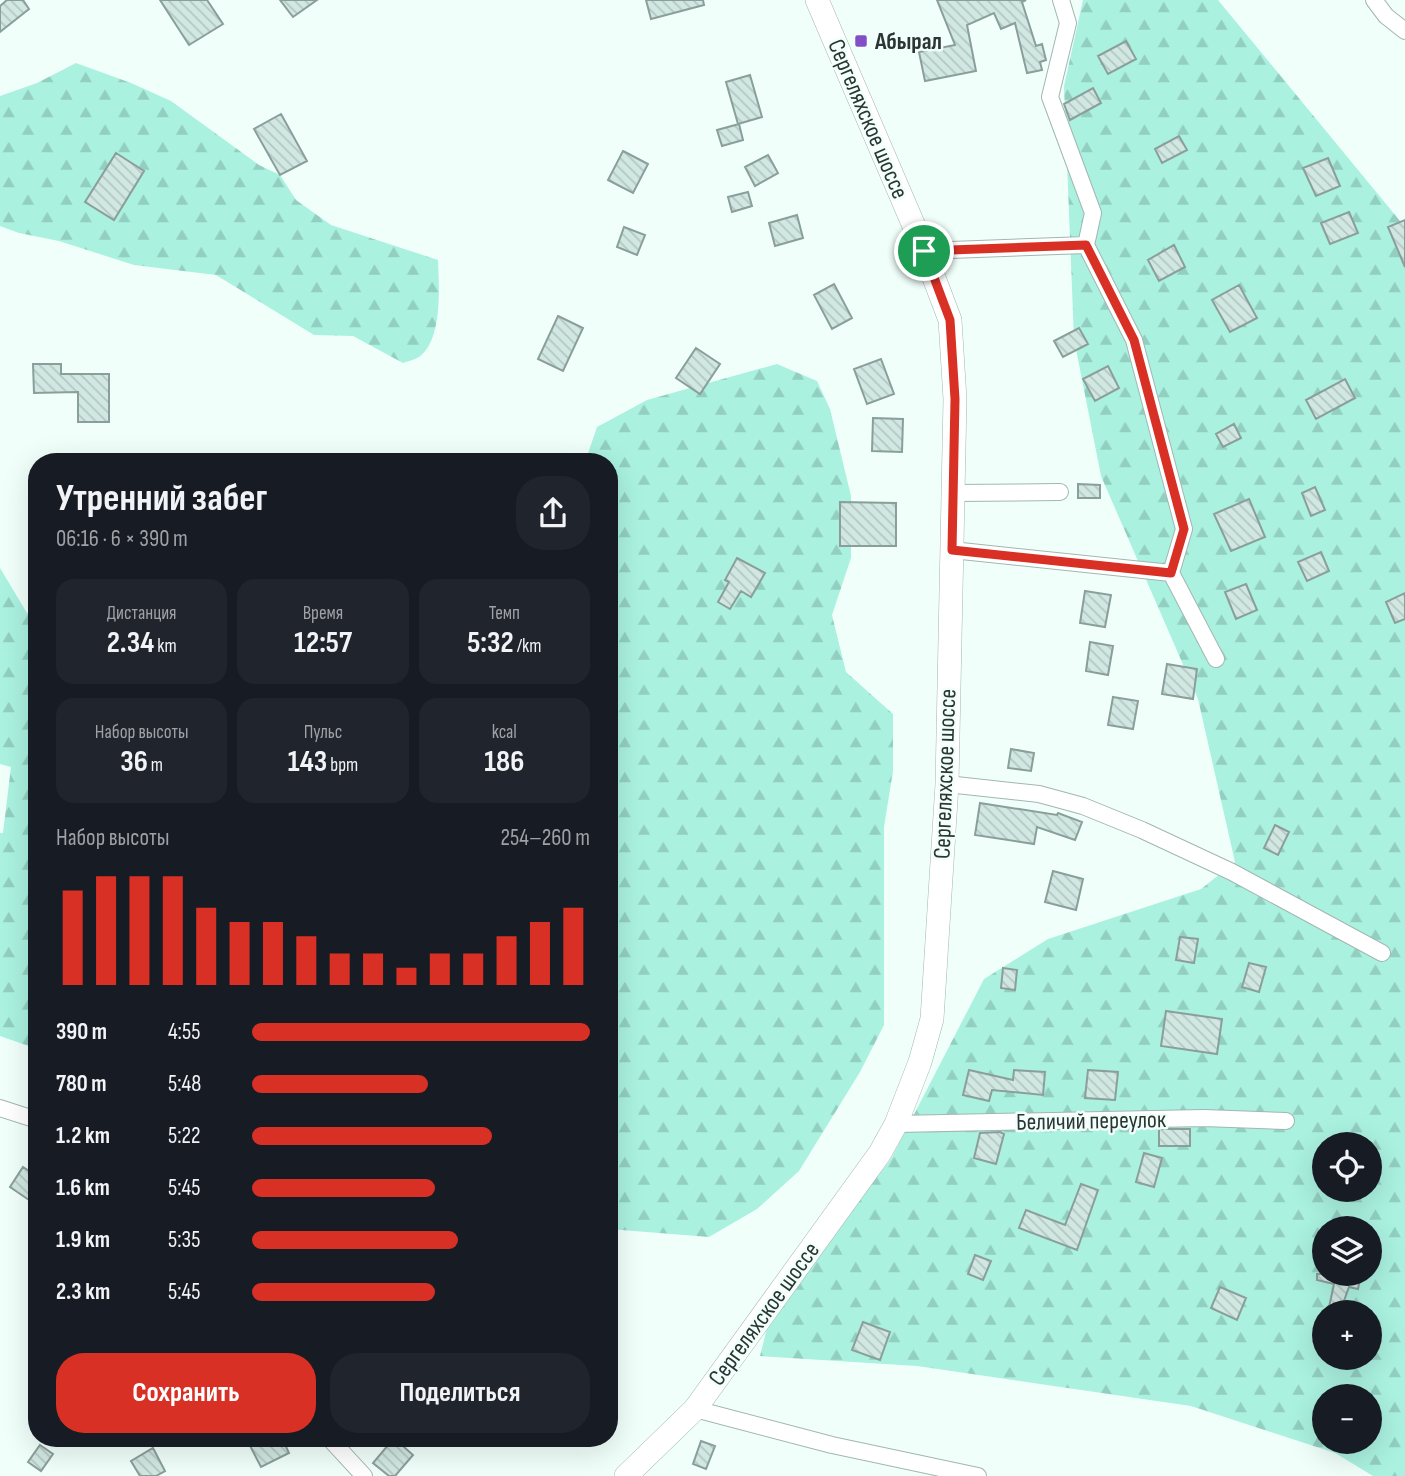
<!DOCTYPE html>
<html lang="ru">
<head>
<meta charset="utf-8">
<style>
  :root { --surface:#171b24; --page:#20242c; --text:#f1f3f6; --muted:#9ea1a6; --accent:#d93025 }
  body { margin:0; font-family:"Sofia Sans Condensed",sans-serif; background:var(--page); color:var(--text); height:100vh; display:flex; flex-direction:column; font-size:26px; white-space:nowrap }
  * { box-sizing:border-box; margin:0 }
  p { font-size:23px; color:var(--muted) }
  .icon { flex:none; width:38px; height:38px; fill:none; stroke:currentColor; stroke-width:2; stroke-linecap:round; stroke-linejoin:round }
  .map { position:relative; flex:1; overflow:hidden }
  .side { position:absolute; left:28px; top:453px; width:590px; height:994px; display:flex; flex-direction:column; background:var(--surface); border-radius:28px; box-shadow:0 7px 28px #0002 }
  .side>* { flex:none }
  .buttons { position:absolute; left:1312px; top:1132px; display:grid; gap:14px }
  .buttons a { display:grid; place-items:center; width:70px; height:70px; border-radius:50%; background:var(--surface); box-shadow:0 7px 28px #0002; font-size:35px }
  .pin { position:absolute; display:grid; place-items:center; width:60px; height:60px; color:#fff; margin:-30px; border:4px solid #fff; border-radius:50%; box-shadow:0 2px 7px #0007 }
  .round { display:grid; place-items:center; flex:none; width:74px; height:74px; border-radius:28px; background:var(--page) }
  .summary { display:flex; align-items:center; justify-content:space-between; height:119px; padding:0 28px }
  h1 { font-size:38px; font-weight:700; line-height:52px }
  .metrics { display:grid; grid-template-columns:repeat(3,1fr); gap:10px; height:119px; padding:7px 28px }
  .metrics div { display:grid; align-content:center; border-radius:18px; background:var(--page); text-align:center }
  .metrics b { font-size:30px; font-weight:700 }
  .metrics small { font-size:19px; font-weight:400 }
  .metrics p { font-size:19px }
  .chart { height:196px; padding:14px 28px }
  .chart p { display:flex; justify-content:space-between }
  .chart svg { width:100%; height:126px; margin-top:7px; stroke:var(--accent); stroke-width:6 }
  .button { display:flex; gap:14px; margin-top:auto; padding:14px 28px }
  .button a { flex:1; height:80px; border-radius:28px; background:var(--accent); color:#fff; font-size:28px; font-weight:700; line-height:80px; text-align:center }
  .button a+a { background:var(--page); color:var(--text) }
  ul { padding:0 28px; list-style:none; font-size:23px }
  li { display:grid; grid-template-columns:112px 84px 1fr; align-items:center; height:52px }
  li i { height:18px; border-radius:9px; background:var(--accent) }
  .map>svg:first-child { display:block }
  .forest { fill:url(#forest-firs); fill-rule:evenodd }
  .building { fill:url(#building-back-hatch); stroke:#8a9f9a; stroke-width:2 }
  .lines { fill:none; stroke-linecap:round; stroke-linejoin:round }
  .street-casing { stroke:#a1b7b1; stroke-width:18 }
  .secondary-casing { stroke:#a1b7b1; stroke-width:24 }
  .street { stroke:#fff; stroke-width:16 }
  .secondary { stroke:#fff; stroke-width:23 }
  .route-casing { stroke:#fff; stroke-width:14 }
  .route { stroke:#d93025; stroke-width:9 }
  .poi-dot { fill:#834fc7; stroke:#f1fffb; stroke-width:2.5 }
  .labels { text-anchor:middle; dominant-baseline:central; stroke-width:5; stroke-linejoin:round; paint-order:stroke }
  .poi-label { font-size:24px; font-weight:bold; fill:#2c3533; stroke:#f1fffb; text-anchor:start }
  .street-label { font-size:24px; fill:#2c3533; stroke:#f1fffb }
</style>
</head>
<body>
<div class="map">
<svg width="1405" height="1476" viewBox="0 0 1405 1476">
  <defs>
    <pattern id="forest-firs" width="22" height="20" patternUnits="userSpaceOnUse" patternTransform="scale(1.75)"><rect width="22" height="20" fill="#aaf1e0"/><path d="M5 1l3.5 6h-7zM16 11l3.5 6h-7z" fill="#92cfc1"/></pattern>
    <pattern id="building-back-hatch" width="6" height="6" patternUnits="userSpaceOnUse" patternTransform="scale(1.75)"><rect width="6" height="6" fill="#d1e7e1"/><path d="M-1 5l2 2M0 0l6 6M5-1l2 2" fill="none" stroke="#b4c7c2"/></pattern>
  </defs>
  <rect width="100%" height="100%" fill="#f1fffb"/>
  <!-- forest -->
  <path class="forest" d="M1083 0H1218L1405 227V1476H1373L1335 1453 1191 1406 917 1366 760 1356 770 1316 891 1159 984 979 1048 939 1201 889 1235 862 1198 699 1101 476 1074 339 1064 86ZM1325 1144H1370V1190H1325ZM1325 1228H1370V1274H1325ZM1325 1312H1370V1358H1325ZM1325 1396H1370V1442H1325Z
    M76 63 131 83 171 101 259 165 280 175 296 200 331 225 438 260C439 286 443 340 419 357 414 360 408 361 403 363L353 336 314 335 216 275 134 265 59 241 19 233 0 226V96L37 83Z
    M777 364 817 381 830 409 851 496V558L832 615 846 672 893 714V771L884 827V1025L860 1072 799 1171 757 1209 709 1237 609 1229V462H585L597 427 647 400Z
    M0 568 27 613 37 615V1049L0 1036V833H3L11 767 0 764Z"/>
  <!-- building -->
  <path class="building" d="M7 0H23L29 9 0 32V6Z
    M160 0H207L223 24 189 45Z
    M280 0H317L293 17Z
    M646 0H703L704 5 651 19Z
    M937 0H1026L1022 2 1036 46 1042 44 1046 60 1040 62 1042 70 1027 73 1015 23 1001 29 994 13 967 25 976 71 925 81 919 52 955 45Z
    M1126 41 1136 59 1108 74 1098 56Z
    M750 75 762 117 738 124 726 82Z
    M1093 88 1101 103 1070 120 1064 104Z
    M281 114 307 161 280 175 254 129Z
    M739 124 743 140 722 146 717 130Z
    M1179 136 1187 150 1162 163 1155 149Z
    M623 151 648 164 633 193 608 180Z
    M116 153 144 171 114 220 85 202Z
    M768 155 778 173 755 186 745 167Z
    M1328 158 1340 186 1316 196 1303 168Z
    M748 192 752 206 732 212 728 197Z
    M1349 212 1358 233 1330 244 1321 223Z
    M797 215 803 238 775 246 769 223Z
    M1405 220V267L1388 227Z
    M624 227 645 235 637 255 617 247Z
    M1174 245 1185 267 1159 281 1148 260Z
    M834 284 852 318 832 329 814 295Z
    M1239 285 1257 318 1230 332 1212 300Z
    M558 316 583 328 563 371 538 359Z
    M1079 328 1088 344 1063 357 1054 341Z
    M696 348 720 364 700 394 676 378Z
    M881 359 894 394 867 404 854 369Z
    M33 364H61V374H109V422H78V392L34 393Z
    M1108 366 1119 388 1095 401 1083 379Z
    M1345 379 1355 398 1316 419 1306 400Z
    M873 418 903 419 902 452 872 451Z
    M1234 424 1241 438 1223 447 1216 434Z
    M1078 484 1100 485V498H1078Z
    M1315 487 1325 510 1311 516 1302 493Z
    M1249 499 1265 537 1231 551 1214 514Z
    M840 502 896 503V546H840Z
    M1321 552 1329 571 1307 581 1298 562Z
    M737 558 765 573 751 597 741 591 730 609 718 602 729 582 725 580Z
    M1246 584 1257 610 1236 619 1225 592Z
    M1085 591 1111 595 1105 627 1080 623Z
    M1405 593V619L1395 623 1386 602Z
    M1090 642 1113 646 1108 675 1086 671Z
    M1167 664 1197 669 1193 699 1162 694Z
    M1113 697 1138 701 1133 729 1108 725Z
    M1011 749 1034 753 1031 771 1008 768Z
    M980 803 1057 815 1058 813 1082 822 1075 840 1037 827 1034 844 975 835Z
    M1275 825 1289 832 1278 855 1264 848Z
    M1053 871 1083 879 1076 910 1045 902Z
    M1180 937 1198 939 1194 963 1176 960Z
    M1249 963 1266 967 1259 992 1242 987Z
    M1003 968 1017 970 1015 990 1001 988Z
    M1166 1011 1222 1019 1217 1054 1161 1046Z
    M969 1070 1013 1080 1014 1070 1045 1072 1043 1095 992 1090 989 1101 963 1095Z
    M1088 1070 1118 1072 1115 1100 1085 1098Z
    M1159 1129H1190V1146H1159Z
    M1000 1132 1004 1134 996 1164 974 1158 980 1133Z
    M1144 1153 1162 1158 1154 1187 1136 1182Z
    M23 1167 37 1176V1189L29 1200 10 1187Z
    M1081 1184 1098 1190 1077 1250 1019 1228 1026 1210 1065 1225Z
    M975 1255 991 1261 983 1280 968 1274Z
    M1317 1274H1361L1358 1289 1349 1287 1340 1312H1328L1334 1284 1317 1280Z
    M1220 1287 1246 1298 1237 1320 1211 1308Z
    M863 1322 890 1332 880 1360 852 1350Z
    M246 1438H282L289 1453 261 1467Z
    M394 1438 413 1455 395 1476H389L373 1463Z
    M701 1441 715 1446 706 1469 693 1464Z
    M40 1445 53 1454 41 1471 28 1462Z
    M153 1448 165 1471 156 1476H140L131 1461Z"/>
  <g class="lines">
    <!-- street casing -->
    <g class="street-casing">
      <path id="street" d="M1061 0 1068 23 1050 97 1093 213 1086 245 1134 340 1184 529 1171 573 1216 659
        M1374 0 1386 16 1405 31
        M924 251 1086 245
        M953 493 1060 492
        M952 550 1171 573
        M947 784 1039 794 1083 806 1142 830 1232 872 1382 953
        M0 1108 37 1120
        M896 1124 1204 1118 1286 1121
        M695 1409 832 1445 978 1476
        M329 1438 364 1476"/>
    </g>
    <!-- secondary casing -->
    <g class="secondary-casing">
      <path id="secondary" d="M626 1476 695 1409 880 1153 896 1124 920 1062 932 1019 947 784 955 399 950 320 917 233 817 0"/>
    </g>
    <!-- street -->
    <use href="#street" class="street"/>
    <!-- secondary -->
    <use href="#secondary" class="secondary"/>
  </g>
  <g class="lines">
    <!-- route casing -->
    <g class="route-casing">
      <path id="route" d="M1086 245 1134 340 1184 529 1171 573 952 550 955 399 950 320 924 251Z"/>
    </g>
    <!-- route -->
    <use href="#route" class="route"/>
  </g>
  <!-- markers -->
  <rect class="poi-dot" x="854" y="34" width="14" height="14" rx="3.5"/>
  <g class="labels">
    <!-- poi labels -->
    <g class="poi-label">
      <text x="875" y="41">Абырал</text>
    </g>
    <!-- street labels -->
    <g class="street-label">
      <text transform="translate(868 119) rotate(67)">Сергеляхское шоссе</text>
      <text transform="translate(945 774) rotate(-88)">Сергеляхское шоссе</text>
      <text transform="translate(1091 1121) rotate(-1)">Беличий переулок</text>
      <text transform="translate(764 1314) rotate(-54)">Сергеляхское шоссе</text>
    </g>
  </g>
</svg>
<div class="buttons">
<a><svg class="icon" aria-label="locate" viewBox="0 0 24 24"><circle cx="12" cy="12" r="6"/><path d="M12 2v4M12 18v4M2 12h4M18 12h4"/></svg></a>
<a><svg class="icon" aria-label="layers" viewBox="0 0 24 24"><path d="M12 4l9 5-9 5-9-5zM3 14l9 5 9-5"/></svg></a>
<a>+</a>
<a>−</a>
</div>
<div class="pin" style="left:924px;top:251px;background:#1e9e55"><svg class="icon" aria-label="arrive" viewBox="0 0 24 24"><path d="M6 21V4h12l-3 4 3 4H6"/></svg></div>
<section class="side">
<div class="summary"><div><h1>Утренний забег</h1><p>06:16 · 6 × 390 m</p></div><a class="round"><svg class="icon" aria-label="share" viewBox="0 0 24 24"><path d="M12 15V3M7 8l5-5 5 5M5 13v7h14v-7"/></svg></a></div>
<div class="metrics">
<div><p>Дистанция</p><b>2.34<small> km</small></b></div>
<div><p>Время</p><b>12:57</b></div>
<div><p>Темп</p><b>5:32<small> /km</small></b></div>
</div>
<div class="metrics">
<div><p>Набор высоты</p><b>36<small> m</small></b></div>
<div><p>Пульс</p><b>143<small> bpm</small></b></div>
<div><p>kcal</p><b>186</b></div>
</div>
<div class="chart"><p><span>Набор высоты</span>254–260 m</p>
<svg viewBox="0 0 160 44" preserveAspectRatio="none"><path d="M5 44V11M15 44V6M25 44V6M35 44V6M45 44V17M55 44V22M65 44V22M75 44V27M85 44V33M95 44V33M105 44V38M115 44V33M125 44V33M135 44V27M145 44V22M155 44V17"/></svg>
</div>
<ul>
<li><b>390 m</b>4:55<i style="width:100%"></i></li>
<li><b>780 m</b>5:48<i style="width:52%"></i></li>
<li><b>1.2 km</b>5:22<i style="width:71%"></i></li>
<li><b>1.6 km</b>5:45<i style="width:54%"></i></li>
<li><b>1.9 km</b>5:35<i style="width:61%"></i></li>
<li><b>2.3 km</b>5:45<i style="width:54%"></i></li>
</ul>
<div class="button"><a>Сохранить</a><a>Поделиться</a></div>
</section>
</div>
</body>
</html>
